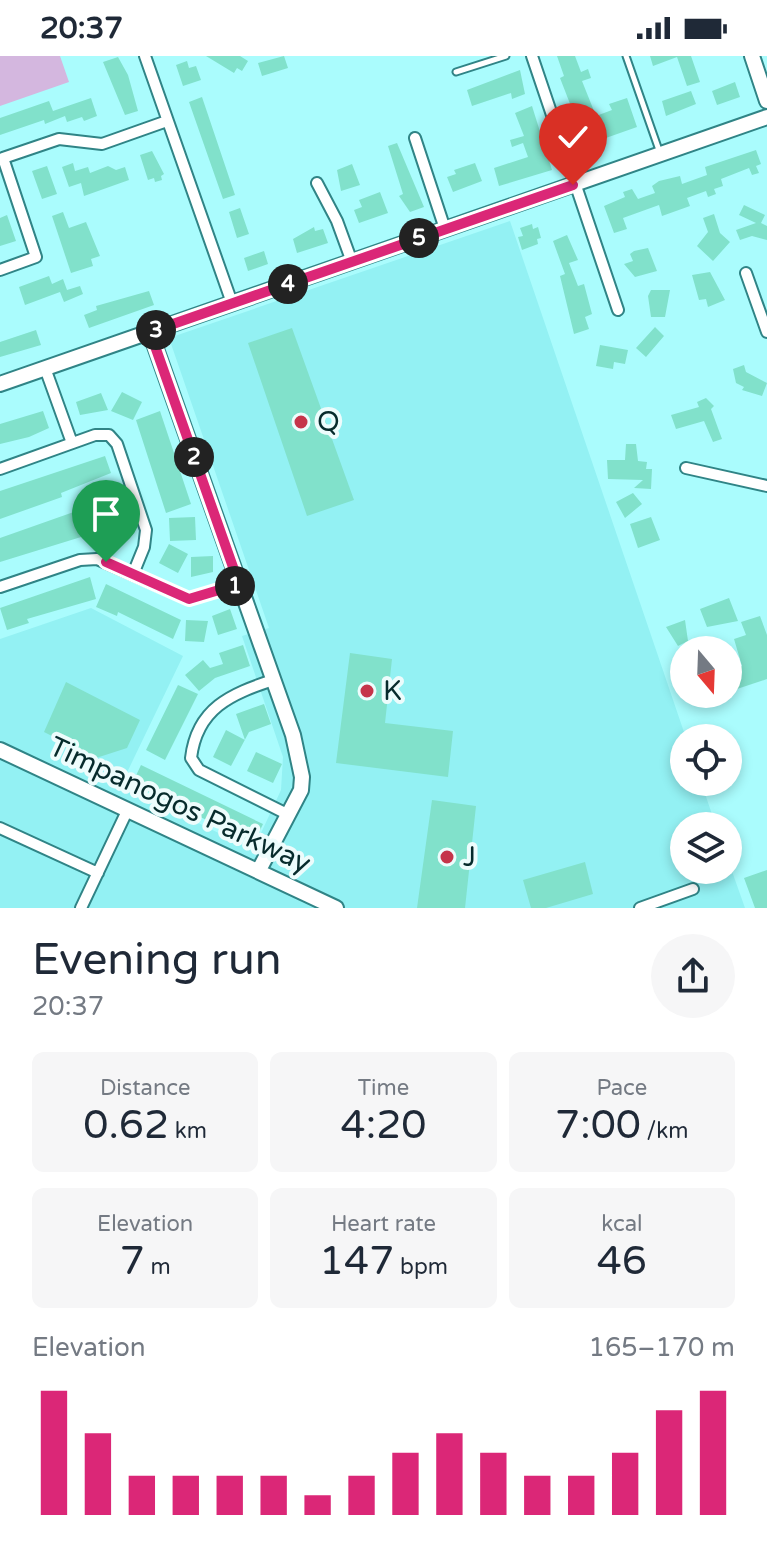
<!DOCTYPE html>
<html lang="en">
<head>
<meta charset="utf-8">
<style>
  :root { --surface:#fff; --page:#f6f6f7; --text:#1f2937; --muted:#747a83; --accent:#db2777 }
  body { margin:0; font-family:"Varela Round",sans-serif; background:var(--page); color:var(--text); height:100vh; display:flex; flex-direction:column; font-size:30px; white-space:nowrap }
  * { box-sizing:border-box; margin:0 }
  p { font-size:26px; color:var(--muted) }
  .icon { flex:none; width:44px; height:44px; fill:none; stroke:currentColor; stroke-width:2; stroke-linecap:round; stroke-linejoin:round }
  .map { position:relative; height:852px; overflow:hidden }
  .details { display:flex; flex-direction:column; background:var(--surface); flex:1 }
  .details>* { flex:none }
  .needle { width:52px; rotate:161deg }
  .fabs { position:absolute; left:670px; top:580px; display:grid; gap:16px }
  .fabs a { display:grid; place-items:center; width:72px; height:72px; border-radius:50%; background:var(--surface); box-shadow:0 4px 12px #0003; font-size:40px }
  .pin { position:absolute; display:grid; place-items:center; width:68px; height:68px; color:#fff; margin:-82px -34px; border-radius:50% 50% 50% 0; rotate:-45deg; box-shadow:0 0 8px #0007 }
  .pin .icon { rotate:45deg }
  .km { position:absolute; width:40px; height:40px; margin:-20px; border-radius:50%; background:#222; color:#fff; font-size:22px; line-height:40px; text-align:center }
  .round { display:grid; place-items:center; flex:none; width:84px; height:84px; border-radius:42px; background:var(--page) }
  .headline { display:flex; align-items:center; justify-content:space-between; height:136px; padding:0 32px }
  h1 { font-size:44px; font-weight:600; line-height:60px }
  .metrics { display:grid; grid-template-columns:repeat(3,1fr); gap:12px; height:136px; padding:8px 32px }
  .metrics div { display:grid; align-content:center; border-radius:12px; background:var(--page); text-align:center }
  .metrics b { font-size:40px; font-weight:600 }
  .metrics small { font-size:22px; font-weight:400 }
  .metrics p { font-size:22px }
  .chart { height:224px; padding:16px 32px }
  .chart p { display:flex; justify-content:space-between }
  .chart svg { width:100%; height:144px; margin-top:8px; stroke:var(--accent); stroke-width:6 }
  .status { display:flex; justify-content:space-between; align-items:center; height:56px; padding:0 40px; background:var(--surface); direction:ltr }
  .status svg { height:22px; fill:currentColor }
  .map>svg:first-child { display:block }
  .built { fill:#93f1f3 }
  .green { fill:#d4b7df }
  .building { fill:#81e1cb }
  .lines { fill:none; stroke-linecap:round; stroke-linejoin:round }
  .lane-casing { stroke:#308486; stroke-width:9 }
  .street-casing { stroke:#308486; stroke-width:14 }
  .secondary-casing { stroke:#308486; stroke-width:18 }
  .lane { stroke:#fff; stroke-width:5 }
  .street { stroke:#fff; stroke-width:10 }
  .secondary { stroke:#fff; stroke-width:14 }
  .route-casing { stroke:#fff; stroke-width:16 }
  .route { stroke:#db2777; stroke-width:10 }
  .poi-dot { fill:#c5354a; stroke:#edfcfc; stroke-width:3 }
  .labels { text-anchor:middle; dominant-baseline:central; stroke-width:8; stroke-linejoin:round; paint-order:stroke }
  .poi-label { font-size:28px; fill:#072b2c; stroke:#edfcfc; text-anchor:start }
  .street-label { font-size:28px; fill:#072b2c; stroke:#edfcfc }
</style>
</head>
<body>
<div class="status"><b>20:37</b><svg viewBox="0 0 49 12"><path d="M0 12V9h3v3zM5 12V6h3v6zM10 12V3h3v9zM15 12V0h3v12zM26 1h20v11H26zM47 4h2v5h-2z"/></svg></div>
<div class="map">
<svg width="767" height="852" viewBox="0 0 767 852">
  <rect width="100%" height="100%" fill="#aafcfd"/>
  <!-- built -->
  <path class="built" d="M510 165 686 682 684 726H701L716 770H684V814H728V804L745 852H0V583L91 552 183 600 121 729 247 791 255 790 281 734 283 701 242 580 269 572 169 282Z"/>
  <!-- green -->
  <path class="green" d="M0 0H60L69 26 0 50Z
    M107 434 124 482 101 490 84 442Z"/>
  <!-- building -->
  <path class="building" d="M206 0H240L248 5 242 15 237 12 234 17Z
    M284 0 288 12 262 20 258 7Z
    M557 0H575L581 16 588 13 591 22 582 25 596 60 612 54 609 48 627 42 637 71 586 89 560 22 564 20Z
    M650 0H691L700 26 687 30 677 1 653 10Z
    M118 1 128 19 138 55 125 59 103 6Z
    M187 5 189 12 196 10 201 24 183 30 176 9Z
    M520 14 525 38 512 43 511 37 472 50 467 34Z
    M735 26 740 41 717 49 712 35Z
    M691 35 696 48 666 60 662 45Z
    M202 41 235 139 223 143 189 46Z
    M91 42 97 60 84 65 82 61 67 66 65 60 45 68 44 64 0 79V62L49 45 53 55Z
    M532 50 552 114 499 130 494 112 528 101 523 87 512 91 510 84 524 80 515 57Z
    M397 87 424 151 410 156 399 140 403 138 388 90Z
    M756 94 761 108 756 110 759 117 752 119 749 112 721 123 723 130 714 133 716 138 708 141 706 135 687 142 690 150 662 160 659 149 623 162 627 173 614 177 604 150 625 141 623 136 632 133 638 143 655 137 652 130 659 125 680 120 682 128 707 119 705 111Z
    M152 95 164 118 161 120 162 124 155 126 154 122 148 124 140 99Z
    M73 107 75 115 88 111 90 117 108 110 116 114 125 111 129 124 84 140 81 127 69 131 62 111Z
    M475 107 482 125 453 136 447 121 456 118 454 114Z
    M352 108 360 129 341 135 337 114Z
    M47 110 57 138 42 143 32 115Z
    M380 136 388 157 359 167 354 154 362 151 359 144Z
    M744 149 765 159 761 167 767 170V184L752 180 740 184 736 174 756 167 739 159Z
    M240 152 249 178 237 182 229 156Z
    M63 156 69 172 86 166 100 200 91 203 93 210 71 217 52 160Z
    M714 158 720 177 730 186 713 205 697 190 708 176 703 162Z
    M7 159 16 185 0 190V162Z
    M532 168 533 173 538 171 541 182 537 183 538 188 522 194 518 181 523 180 520 172Z
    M314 171 315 175 323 173 328 187 297 197 293 183Z
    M567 179 578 204 569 207 578 230 584 228 592 258 585 261 589 273 574 278 560 220 565 218 553 185Z
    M648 192 657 215 635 221 624 208 633 205 630 198 634 195Z
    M264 195 268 208 248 215 244 202Z
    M710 216 725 244 708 251 706 243 699 244 692 219Z
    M49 220 52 228 63 223 67 234 80 230 83 238 64 246 60 236 25 249 19 231Z
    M651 234H670L665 261H651L648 240Z
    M149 235 154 249 89 272 84 259 97 254 96 250Z
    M655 271 664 280 646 301 636 292Z
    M292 272 354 444 307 460 248 287Z
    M36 274 41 289 0 301V286Z
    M600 289 628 294 625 308 614 306 613 313 596 310Z
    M744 309 746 316 767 327 762 340 742 334 744 331 736 327 733 313Z
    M122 336 142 346 133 364 111 355Z
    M101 337 108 354 80 359 76 346Z
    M706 342 714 350 711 353 722 383 713 386 704 365 676 373 671 359 699 351 697 346Z
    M43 355 49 372 29 381 0 388V368Z
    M160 355 191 448 166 457 136 364Z
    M626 388H636L638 405 647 406 646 413H652L651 433 634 432 643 424 608 423 607 404H625Z
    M105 400 111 417 61 437 62 441 0 463V435Z
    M633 437 642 448 625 462 616 446Z
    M85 452 94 477 0 506V482Z
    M195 461 196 484 170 485 169 462Z
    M651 461 660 484 638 492 630 468Z
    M169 488 188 498 178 517 159 507Z
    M213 500V516L191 521V501Z
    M90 521 96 543 27 563 29 567 7 574 0 552Z
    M106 528 181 564 173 583 118 556 117 560 96 551Z
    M729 542 738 565 707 571 700 553Z
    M230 553 237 573 218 579 212 560Z
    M760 560 767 579V623L734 634 730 623 739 620 737 612 742 610 734 583 746 579 741 566Z
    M186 564 208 565 204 586 185 585Z
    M685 564 688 585 678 590 666 571Z
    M243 589 250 610 215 622 199 635 185 619 203 604 210 612 223 608 219 597Z
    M350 597 392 603 385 667 453 675 448 721 336 707Z
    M66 626 140 664 127 692 96 702 44 676Z
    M178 629 198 638 165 704 146 694Z
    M264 648 271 668 249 676 231 710 213 701 226 674 245 684 236 658Z
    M256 696 282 708 273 727 247 715Z
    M141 709 263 768 254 787 132 728Z
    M432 744 476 750 465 852H417Z
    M585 806 593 838 546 852H531L523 824Z
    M767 814V852H755L744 822Z"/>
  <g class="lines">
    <!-- lane casing -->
    <g class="lane-casing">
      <path id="lane" d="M626 0 660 97
        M456 16 506 0"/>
    </g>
    <!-- street casing -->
    <g class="street-casing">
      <path id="street" d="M145 0 232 247
        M532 0 618 254
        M415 82 445 173
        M317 127 337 165 352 206
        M0 214 36 201 3 102 59 83 102 88 167 65
        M746 217 767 276
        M45 312 72 387
        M686 412 767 430
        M0 413 95 379H109L117 388 146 474 144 491 133 518
        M0 531 80 504 97 503 189 543 239 528
        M273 624C231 638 197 652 191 702L199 714 289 759
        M0 772 98 817
        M81 852 128 753
        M640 852 693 833"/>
    </g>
    <!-- secondary casing -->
    <g class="secondary-casing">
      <path id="secondary" d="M752 0 767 45
        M150 276 293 679 302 721 301 734 259 814
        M0 328 767 61
        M0 694 336 852"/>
    </g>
    <!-- lane -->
    <use href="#lane" class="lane"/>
    <!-- street -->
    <use href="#street" class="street"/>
    <!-- secondary -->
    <use href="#secondary" class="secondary"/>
  </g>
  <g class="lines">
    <!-- route casing -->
    <g class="route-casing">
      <path id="route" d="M106 506 189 543 239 528 150 276 573 129"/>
    </g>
    <!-- route -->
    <use href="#route" class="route"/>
  </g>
  <!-- markers -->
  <g class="poi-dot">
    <circle cx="301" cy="366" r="8"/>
    <circle cx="367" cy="635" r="8"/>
    <circle cx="447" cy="801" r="8"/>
  </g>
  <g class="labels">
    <!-- poi labels -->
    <g class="poi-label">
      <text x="317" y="366">Q</text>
      <text x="383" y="635">K</text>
      <text x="463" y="801">J</text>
    </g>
    <!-- street labels -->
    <g class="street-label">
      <text transform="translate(180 749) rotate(25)">Timpanogos Parkway</text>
    </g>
  </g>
</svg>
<div class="fabs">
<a><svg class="needle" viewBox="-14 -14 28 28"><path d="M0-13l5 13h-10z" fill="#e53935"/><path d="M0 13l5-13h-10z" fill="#747a83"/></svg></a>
<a><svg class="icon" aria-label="locate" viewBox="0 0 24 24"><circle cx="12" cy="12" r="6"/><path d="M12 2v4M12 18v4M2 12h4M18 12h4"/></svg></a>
<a><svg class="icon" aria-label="layers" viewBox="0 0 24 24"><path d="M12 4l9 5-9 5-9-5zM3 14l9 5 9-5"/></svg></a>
</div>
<div class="pin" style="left:106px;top:506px;background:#1e9e55"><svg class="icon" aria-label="arrive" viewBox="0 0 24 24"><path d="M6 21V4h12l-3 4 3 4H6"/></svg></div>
<div class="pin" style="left:573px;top:129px;background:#d93025"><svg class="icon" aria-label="check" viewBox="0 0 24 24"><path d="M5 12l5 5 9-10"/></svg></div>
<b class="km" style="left:235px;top:530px">1</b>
<b class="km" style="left:194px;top:401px">2</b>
<b class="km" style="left:156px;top:274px">3</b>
<b class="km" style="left:288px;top:228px">4</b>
<b class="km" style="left:419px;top:182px">5</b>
</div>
<section class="details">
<div class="headline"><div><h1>Evening run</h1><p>20:37</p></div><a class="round"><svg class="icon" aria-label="share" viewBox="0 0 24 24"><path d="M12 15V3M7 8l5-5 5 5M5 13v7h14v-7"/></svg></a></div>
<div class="metrics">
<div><p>Distance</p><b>0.62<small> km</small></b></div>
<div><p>Time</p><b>4:20</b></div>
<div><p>Pace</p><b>7:00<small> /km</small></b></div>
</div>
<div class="metrics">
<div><p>Elevation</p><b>7<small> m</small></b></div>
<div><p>Heart rate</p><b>147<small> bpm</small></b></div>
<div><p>kcal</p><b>46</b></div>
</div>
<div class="chart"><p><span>Elevation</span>165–170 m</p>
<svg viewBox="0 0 160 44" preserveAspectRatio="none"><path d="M5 44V6M15 44V19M25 44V32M35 44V32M45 44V32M55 44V32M65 44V38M75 44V32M85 44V25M95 44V19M105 44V25M115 44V32M125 44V32M135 44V25M145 44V12M155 44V6"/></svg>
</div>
</section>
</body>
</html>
